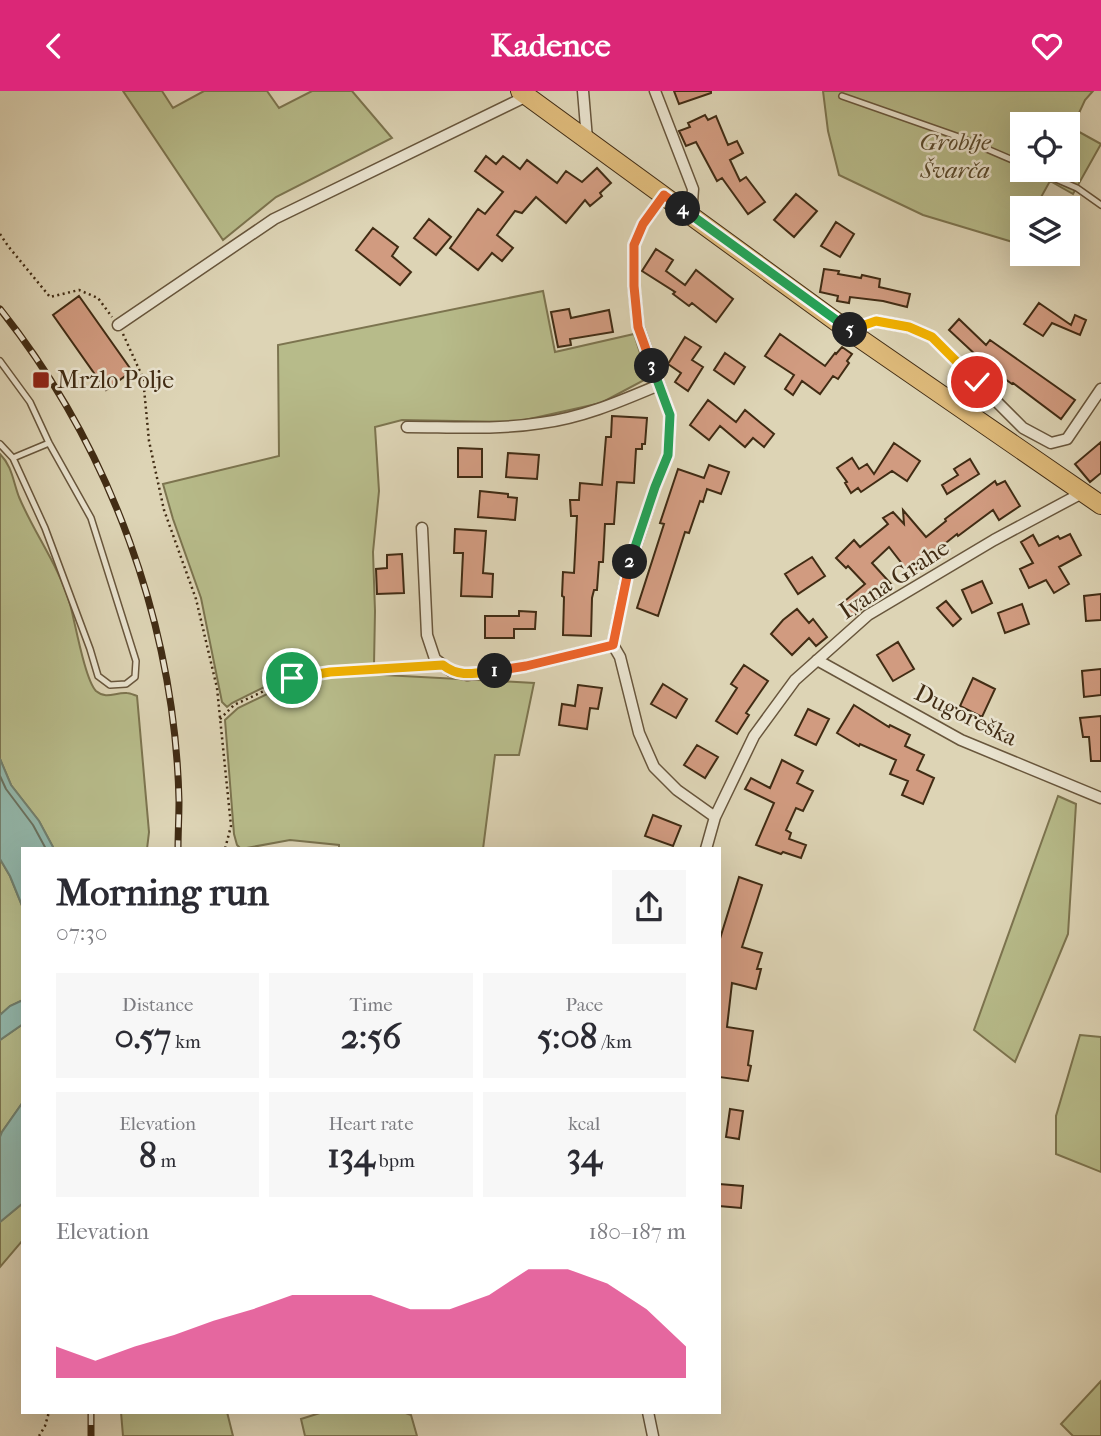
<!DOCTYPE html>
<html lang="en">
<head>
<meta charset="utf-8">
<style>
  :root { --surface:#fff; --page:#f7f7f7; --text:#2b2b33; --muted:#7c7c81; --accent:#db2777 }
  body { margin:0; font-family:"IM FELL French Canon",serif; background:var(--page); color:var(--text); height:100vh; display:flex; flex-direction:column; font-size:26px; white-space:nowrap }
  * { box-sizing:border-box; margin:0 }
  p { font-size:23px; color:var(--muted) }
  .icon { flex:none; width:38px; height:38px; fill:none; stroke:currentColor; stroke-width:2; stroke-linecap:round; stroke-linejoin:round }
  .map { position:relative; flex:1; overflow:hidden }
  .details { position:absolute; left:21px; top:756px; width:700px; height:567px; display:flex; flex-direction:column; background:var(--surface); border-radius:0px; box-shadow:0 7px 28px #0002 }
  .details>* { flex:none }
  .controls { position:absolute; left:1010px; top:21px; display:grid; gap:14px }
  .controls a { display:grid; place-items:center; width:70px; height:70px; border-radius:0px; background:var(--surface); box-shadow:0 7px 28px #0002; font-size:35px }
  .pin { position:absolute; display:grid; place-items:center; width:60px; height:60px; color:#fff; margin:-30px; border:4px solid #fff; border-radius:50%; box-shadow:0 2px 7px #0007 }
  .km { position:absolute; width:35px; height:35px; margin:-18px; border-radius:50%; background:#222; color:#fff; font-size:19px; line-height:35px; text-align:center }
  .round { display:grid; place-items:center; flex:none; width:74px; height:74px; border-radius:0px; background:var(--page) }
  .overview { display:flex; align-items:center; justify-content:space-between; height:119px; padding:0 35px }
  h1 { font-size:38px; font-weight:700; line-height:52px }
  .stats { display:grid; grid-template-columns:repeat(3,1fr); gap:10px; height:119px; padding:7px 35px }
  .stats div { display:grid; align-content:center; border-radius:0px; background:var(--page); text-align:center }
  .stats b { font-size:35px; font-weight:700 }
  .stats small { font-size:19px; font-weight:400 }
  .stats p { font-size:19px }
  .chart { height:196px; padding:14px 35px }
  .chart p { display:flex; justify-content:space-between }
  .chart svg { width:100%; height:126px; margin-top:7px; fill:var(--accent); opacity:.7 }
  header { display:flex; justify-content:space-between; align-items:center; height:91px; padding:0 35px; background:var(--accent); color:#fff; font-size:32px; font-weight:700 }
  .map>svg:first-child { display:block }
  .green { fill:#b7bb8a; stroke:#7c744f; stroke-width:2; fill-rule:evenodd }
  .water { fill:#93b8ac; stroke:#72806f; stroke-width:2 }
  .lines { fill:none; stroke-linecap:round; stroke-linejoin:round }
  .shore { stroke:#6a7260; stroke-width:2 }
  .building { fill:#d19b80; stroke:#412c14; stroke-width:2 }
  .lane-casing { stroke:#68563c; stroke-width:8 }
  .street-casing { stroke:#68563c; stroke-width:13 }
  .primary-casing { stroke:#412c14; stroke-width:20 }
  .path { stroke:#412c14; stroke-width:2.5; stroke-dasharray:2 3.5; stroke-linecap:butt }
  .lane { stroke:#e9e3cf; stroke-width:5 }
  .street { stroke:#e9e3cf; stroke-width:10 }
  .primary { stroke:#deba7a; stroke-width:18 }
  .rail-casing { stroke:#412c14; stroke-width:7 }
  .rail { stroke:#e9e3cf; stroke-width:4.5; stroke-dasharray:13; stroke-linecap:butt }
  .split-1-casing { stroke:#fff; stroke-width:14 }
  .split-2-casing { stroke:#fff; stroke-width:14 }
  .split-3-casing { stroke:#fff; stroke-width:14 }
  .split-4-casing { stroke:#fff; stroke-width:14 }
  .split-5-casing { stroke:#fff; stroke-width:14 }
  .split-6-casing { stroke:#fff; stroke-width:14 }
  .split-1 { stroke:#f5b400; stroke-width:9 }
  .split-2 { stroke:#f0652b; stroke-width:9 }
  .split-3 { stroke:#22a559; stroke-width:9 }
  .split-4 { stroke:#f0652b; stroke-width:9 }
  .split-5 { stroke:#22a559; stroke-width:9 }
  .split-6 { stroke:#f5b400; stroke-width:9 }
  .poi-dot { fill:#8f2418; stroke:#e9e3cf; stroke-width:2.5 }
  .labels { text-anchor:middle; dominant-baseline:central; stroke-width:5; stroke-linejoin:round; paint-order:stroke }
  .park-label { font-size:24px; font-style:italic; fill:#59492c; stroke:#e9e3cf }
  .poi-label { font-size:24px; fill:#412c14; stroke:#e9e3cf; text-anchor:start }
  .street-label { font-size:24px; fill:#412c14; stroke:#e9e3cf }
</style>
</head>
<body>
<header><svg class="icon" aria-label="back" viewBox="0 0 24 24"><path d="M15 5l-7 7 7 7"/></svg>Kadence<svg class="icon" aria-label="heart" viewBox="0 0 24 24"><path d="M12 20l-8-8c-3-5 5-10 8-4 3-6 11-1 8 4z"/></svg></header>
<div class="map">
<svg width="1101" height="1345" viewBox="0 0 1101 1345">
  <rect width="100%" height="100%" fill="#ddd4b5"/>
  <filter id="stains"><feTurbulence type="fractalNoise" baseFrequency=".00286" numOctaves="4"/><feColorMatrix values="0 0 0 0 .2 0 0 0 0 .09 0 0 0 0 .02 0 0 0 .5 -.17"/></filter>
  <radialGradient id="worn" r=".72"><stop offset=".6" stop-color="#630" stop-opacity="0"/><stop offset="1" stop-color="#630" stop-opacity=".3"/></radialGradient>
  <!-- green -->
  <path class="green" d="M123 0H162L173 17 204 0H267L279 17 312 0H352L392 47 276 106 223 149Z
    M823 0H1093L1085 9 1072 37 1101 53 1073 103 1050 90 1035 117H1022V142L1016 152 923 124 839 84 828 40ZM1022 33H1068V79H1022Z
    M543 200 555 261 634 243 648 287 601 312 516 331 402 329 375 336 379 400 373 461 375 520 374 574 331 576 291 583 232 612 227 616 222 611 201 507 173 428 163 393 279 365 278 254Z
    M0 363C12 375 13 390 19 406 34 442 59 475 70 513 75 531 85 589 96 600 107 609 115 601 127 602 130 602 134 604 137 605L149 741 147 758H54L39 730 11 694 0 668Z
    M365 583 534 592 519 664H495L483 758H339V754L290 749 241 758 237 754 234 743 225 629 238 617 292 591 324 586Z
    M1058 705 1076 713 1068 843 1015 971 974 939Z
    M0 768 10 785 23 817V909L10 915 0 924Z
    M23 933V1011L2 1041 0 1046V949Z
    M1080 944 1101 946V1081L1056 1063V1025Z
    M23 1112V1149L0 1176V1131Z
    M1101 1290V1345H1073L1061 1333Z
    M121 1321H227L233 1345H123Z
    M323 1321H403L411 1324 417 1345H305L301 1328Z"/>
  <!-- water -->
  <path class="water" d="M0 668 11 694 39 730 54 758H23V817L10 785 0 768Z
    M23 909V933L0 949V924L10 915Z
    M23 1011V1112L0 1131V1046L2 1041Z"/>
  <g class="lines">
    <!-- shore -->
    <path class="shore" d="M0 685 6 698 33 734 46 758"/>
  </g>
  <!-- building -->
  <path class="building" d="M674 0H711V2L679 13Z
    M705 24 708 29 716 25 728 54 737 50 743 62 730 69 740 90 746 86 765 111 748 123 722 87 717 90 696 51 686 55 681 44 679 40 690 36 688 32Z
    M486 65 496 73 503 65 520 78 527 69 557 92 566 80 582 91 597 77 611 92 600 102 602 105 590 115 585 109 566 132 536 106 522 122 515 120 497 144 513 157 502 170 492 162 478 179 450 157 478 118 485 123 503 101 475 80Z
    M796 103 817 120 794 146 774 129Z
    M429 128 451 146 436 164 414 147Z
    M836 131 854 143 840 166 821 155Z
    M373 137 398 156 392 165 411 181 400 194 356 159Z
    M656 158 673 169 666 180 685 194 696 179 733 208 716 231 692 212 689 215 673 203 675 201 642 180Z
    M824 178 839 180 838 183 861 187 862 184 880 188 879 196 910 203 907 216 883 210 850 206 849 212 837 210 838 205 820 201Z
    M79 205 132 280 106 299 53 224Z
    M1039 212 1071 234 1075 224 1086 229 1080 244 1052 232 1043 245 1024 233Z
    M569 218 571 227 609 219 613 241 570 248 571 254 558 256 551 221Z
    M959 228 986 254 990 249 1075 309 1061 328 1013 292 1012 293 977 268 978 266 949 239Z
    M780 243 825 275 835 262 836 263 842 256 852 263 847 270 849 272 838 288 833 285 820 303 802 290 793 304 785 298 794 284 765 265Z
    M685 246 701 256 692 269 703 276 688 300 675 291 681 282 668 273Z
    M725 262 745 276 734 293 714 279Z
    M708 309 736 331 745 319 774 343 764 356 753 347 745 356 720 335 709 349 690 334Z
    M612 325 647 327 645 353H642V358H636L634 392 617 391 614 433H605L603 471H599L597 499H594L592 507 591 545 563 544 564 506 562 505 563 481 574 482 577 425H571L570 409H579L580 392 602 394 606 346H611Z
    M1101 351V382L1090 391 1075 373Z
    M894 352 920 370 907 390 892 380 861 401 858 397 851 402 845 392 847 391 837 377 852 367 859 378 867 373 874 383Z
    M458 357 482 358V386H458Z
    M508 362 539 364 537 388 506 386Z
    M970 368 979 383 947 403 942 394 958 384 954 378Z
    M709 374 729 381 721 403 707 398 703 411 700 410 689 442 685 441 658 525 637 517 664 433 660 432 678 378 704 387Z
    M995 390 997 394 1005 390 1020 415 999 429 993 419 958 445 957 443 937 459 938 461 910 483 889 456 872 472 892 494 878 507 876 505 851 527 840 514 865 493 848 475 846 477 836 467 854 449 860 456 888 433 883 427 893 421 904 433 903 419 926 446 946 430 945 428Z
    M480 400 508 403V406L517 407 515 429 478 426Z
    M455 438 486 440 483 482 493 483 492 506 461 505 463 462H454Z
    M1070 443 1081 464 1059 476 1069 493 1054 502 1046 489 1029 497 1020 478 1033 472 1021 451 1033 444 1039 455 1058 445 1060 448Z
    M402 463 404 502 377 503 376 478 387 477V464Z
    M812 466 825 485 798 503 785 483Z
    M982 490 992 512 972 522 962 499Z
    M1101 503V529L1086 530 1084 505Z
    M946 510 961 528 953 535 937 517Z
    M1022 513 1029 533 1005 542 998 522Z
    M797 518 809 532 813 528 827 546 816 555 809 547 792 564 771 543 783 529Z
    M519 520 536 521 535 538H514V547H485V525H519Z
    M898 551 914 578 893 590 877 564Z
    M744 574 768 590 746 622 749 624 737 643 716 630 737 597 731 593Z
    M1101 578V604L1084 606 1082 580Z
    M973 587 995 598 982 626 960 615Z
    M663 593 687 608 676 627 651 613Z
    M578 594 602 597 598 618 590 617 587 638 559 634 562 613 575 615Z
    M854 614 889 636 890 634 910 644 905 655 924 664 917 679 934 687 923 713 902 704 908 690 890 683 896 669 860 653 859 655 837 642Z
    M808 618 829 628 816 654 795 644Z
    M1101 625V670H1091L1089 646H1083L1080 627Z
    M697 654 718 666 705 687 684 674Z
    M782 669 803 680 797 692 813 700 803 720 796 717 786 739 791 742 789 748 806 754 801 767 783 761 781 763 756 754 774 712 745 698 751 687 770 697Z
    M653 724 681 735 673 755 645 745Z
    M739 786 762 794 742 856 762 862 757 878H761L756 898 732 892 727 936 753 940 748 974 751 975 748 990 719 986V851Z
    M730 1018 743 1020 739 1048 726 1046Z
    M719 1093 743 1095 741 1117 719 1115Z"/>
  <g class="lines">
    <!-- lane casing -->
    <g class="lane-casing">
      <path id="lane" d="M842 5 959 46 1022 73
        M1035 79 1077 97 1101 114
        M0 270 30 311 49 352 91 427 136 570 135 586 126 593 110 594 98 585 90 558 45 437 13 367 0 353
        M13 367 49 352"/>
    </g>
    <!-- street casing -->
    <g class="street-casing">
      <path id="street" d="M583 0 587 48
        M655 0 693 98 691 125
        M664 104 643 133 634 154V196L638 235 670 324 668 364 655 396 628 479 613 554 620 566 639 642 654 676 677 699 715 726
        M118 234 274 128 527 5
        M849 240 876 230 909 236 932 246 1023 337 1051 352 1067 348 1101 298
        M407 336C451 336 497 339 541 332 582 327 621 310 659 294
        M422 437 427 544 435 568 451 580 467 584 526 575 613 554
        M817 569 961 649 1101 707
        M706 758 715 726 754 645 795 589 868 524 994 449 1082 402
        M648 1321 653 1345"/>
    </g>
    <!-- primary casing -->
    <g class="primary-casing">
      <path id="primary" d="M520 0 849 240 1101 414"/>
    </g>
    <!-- path -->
    <path class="path" d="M0 143 8 155 50 206 79 199 98 207 112 226
      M123 243 143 287 149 350 164 419 196 508 217 597 231 735 225 758
      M220 628 234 614 292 587 330 581 425 576
      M39 1345 45 1335 49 1321"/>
    <!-- lane -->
    <use href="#lane" class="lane"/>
    <!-- street -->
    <use href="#street" class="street"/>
    <!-- primary -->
    <use href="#primary" class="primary"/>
    <!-- rail casing -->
    <g class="rail-casing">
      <path id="rail" d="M0 218C110 356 175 534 179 710 179 726 178 742 178 758
        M91 1321V1345"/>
    </g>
    <!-- rail -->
    <use href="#rail" class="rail"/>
  </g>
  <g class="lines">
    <!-- split-1 casing -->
    <g class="split-1-casing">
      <path id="split-1" d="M292 587 330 581 443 574C459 587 476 582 495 580"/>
    </g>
    <!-- split-2 casing -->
    <g class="split-2-casing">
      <path id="split-2" d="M495 580 526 575 613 554 630 471"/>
    </g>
    <!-- split-3 casing -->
    <g class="split-3-casing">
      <path id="split-3" d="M630 471 655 396 668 364 670 324 652 275"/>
    </g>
    <!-- split-4 casing -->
    <g class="split-4-casing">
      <path id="split-4" d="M652 275 638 236 634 195V154L643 133 664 104 683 118"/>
    </g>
    <!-- split-5 casing -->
    <g class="split-5-casing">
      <path id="split-5" d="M683 118 850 239"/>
    </g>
    <!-- split-6 casing -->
    <g class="split-6-casing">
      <path id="split-6" d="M850 239 876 230 909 236 932 246 977 291"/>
    </g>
    <!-- split-1 -->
    <use href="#split-1" class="split-1"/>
    <!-- split-2 -->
    <use href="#split-2" class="split-2"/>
    <!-- split-3 -->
    <use href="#split-3" class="split-3"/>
    <!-- split-4 -->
    <use href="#split-4" class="split-4"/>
    <!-- split-5 -->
    <use href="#split-5" class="split-5"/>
    <!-- split-6 -->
    <use href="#split-6" class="split-6"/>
  </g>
  <!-- markers -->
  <rect class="poi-dot" x="32" y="280" width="18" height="18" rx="3.5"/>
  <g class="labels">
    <!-- park labels -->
    <g class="park-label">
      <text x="955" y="51">Groblje<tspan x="955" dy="28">Švarča</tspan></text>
    </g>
    <!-- poi labels -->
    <g class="poi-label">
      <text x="57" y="289">Mrzlo Polje</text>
    </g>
    <!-- street labels -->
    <g class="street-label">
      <text transform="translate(894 488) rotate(-33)">Ivana Grahe</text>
      <text transform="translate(966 624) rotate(26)">Dugoreška</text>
    </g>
  </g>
  <rect width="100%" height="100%" filter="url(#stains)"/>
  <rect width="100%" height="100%" fill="url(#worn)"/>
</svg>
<div class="controls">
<a><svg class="icon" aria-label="locate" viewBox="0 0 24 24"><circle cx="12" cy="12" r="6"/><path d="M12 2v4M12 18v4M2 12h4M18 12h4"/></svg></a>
<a><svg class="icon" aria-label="layers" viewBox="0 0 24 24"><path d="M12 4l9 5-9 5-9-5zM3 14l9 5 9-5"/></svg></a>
</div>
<div class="pin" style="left:292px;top:587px;background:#1e9e55"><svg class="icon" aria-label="arrive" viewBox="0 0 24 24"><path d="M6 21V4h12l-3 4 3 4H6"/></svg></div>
<div class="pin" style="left:977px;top:291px;background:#d93025"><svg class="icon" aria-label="check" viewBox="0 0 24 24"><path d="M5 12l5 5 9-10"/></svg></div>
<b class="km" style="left:495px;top:580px">1</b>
<b class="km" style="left:630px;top:471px">2</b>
<b class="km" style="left:652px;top:275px">3</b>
<b class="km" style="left:683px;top:118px">4</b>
<b class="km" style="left:850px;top:239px">5</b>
<section class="details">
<div class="overview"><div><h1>Morning run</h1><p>07:30</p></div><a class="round"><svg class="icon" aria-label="share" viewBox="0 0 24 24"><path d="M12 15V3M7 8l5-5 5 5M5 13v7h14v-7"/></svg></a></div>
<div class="stats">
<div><p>Distance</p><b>0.57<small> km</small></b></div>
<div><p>Time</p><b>2:56</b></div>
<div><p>Pace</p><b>5:08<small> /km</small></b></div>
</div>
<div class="stats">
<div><p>Elevation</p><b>8<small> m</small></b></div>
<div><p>Heart rate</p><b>134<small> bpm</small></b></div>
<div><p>kcal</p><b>34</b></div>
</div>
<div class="chart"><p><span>Elevation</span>180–187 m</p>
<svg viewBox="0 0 160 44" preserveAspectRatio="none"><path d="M0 44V33L10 38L20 33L30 29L40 24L50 20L60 15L70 15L80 15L90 20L100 20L110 15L120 6L130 6L140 11L150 20L160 33V44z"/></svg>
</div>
</section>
</div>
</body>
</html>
